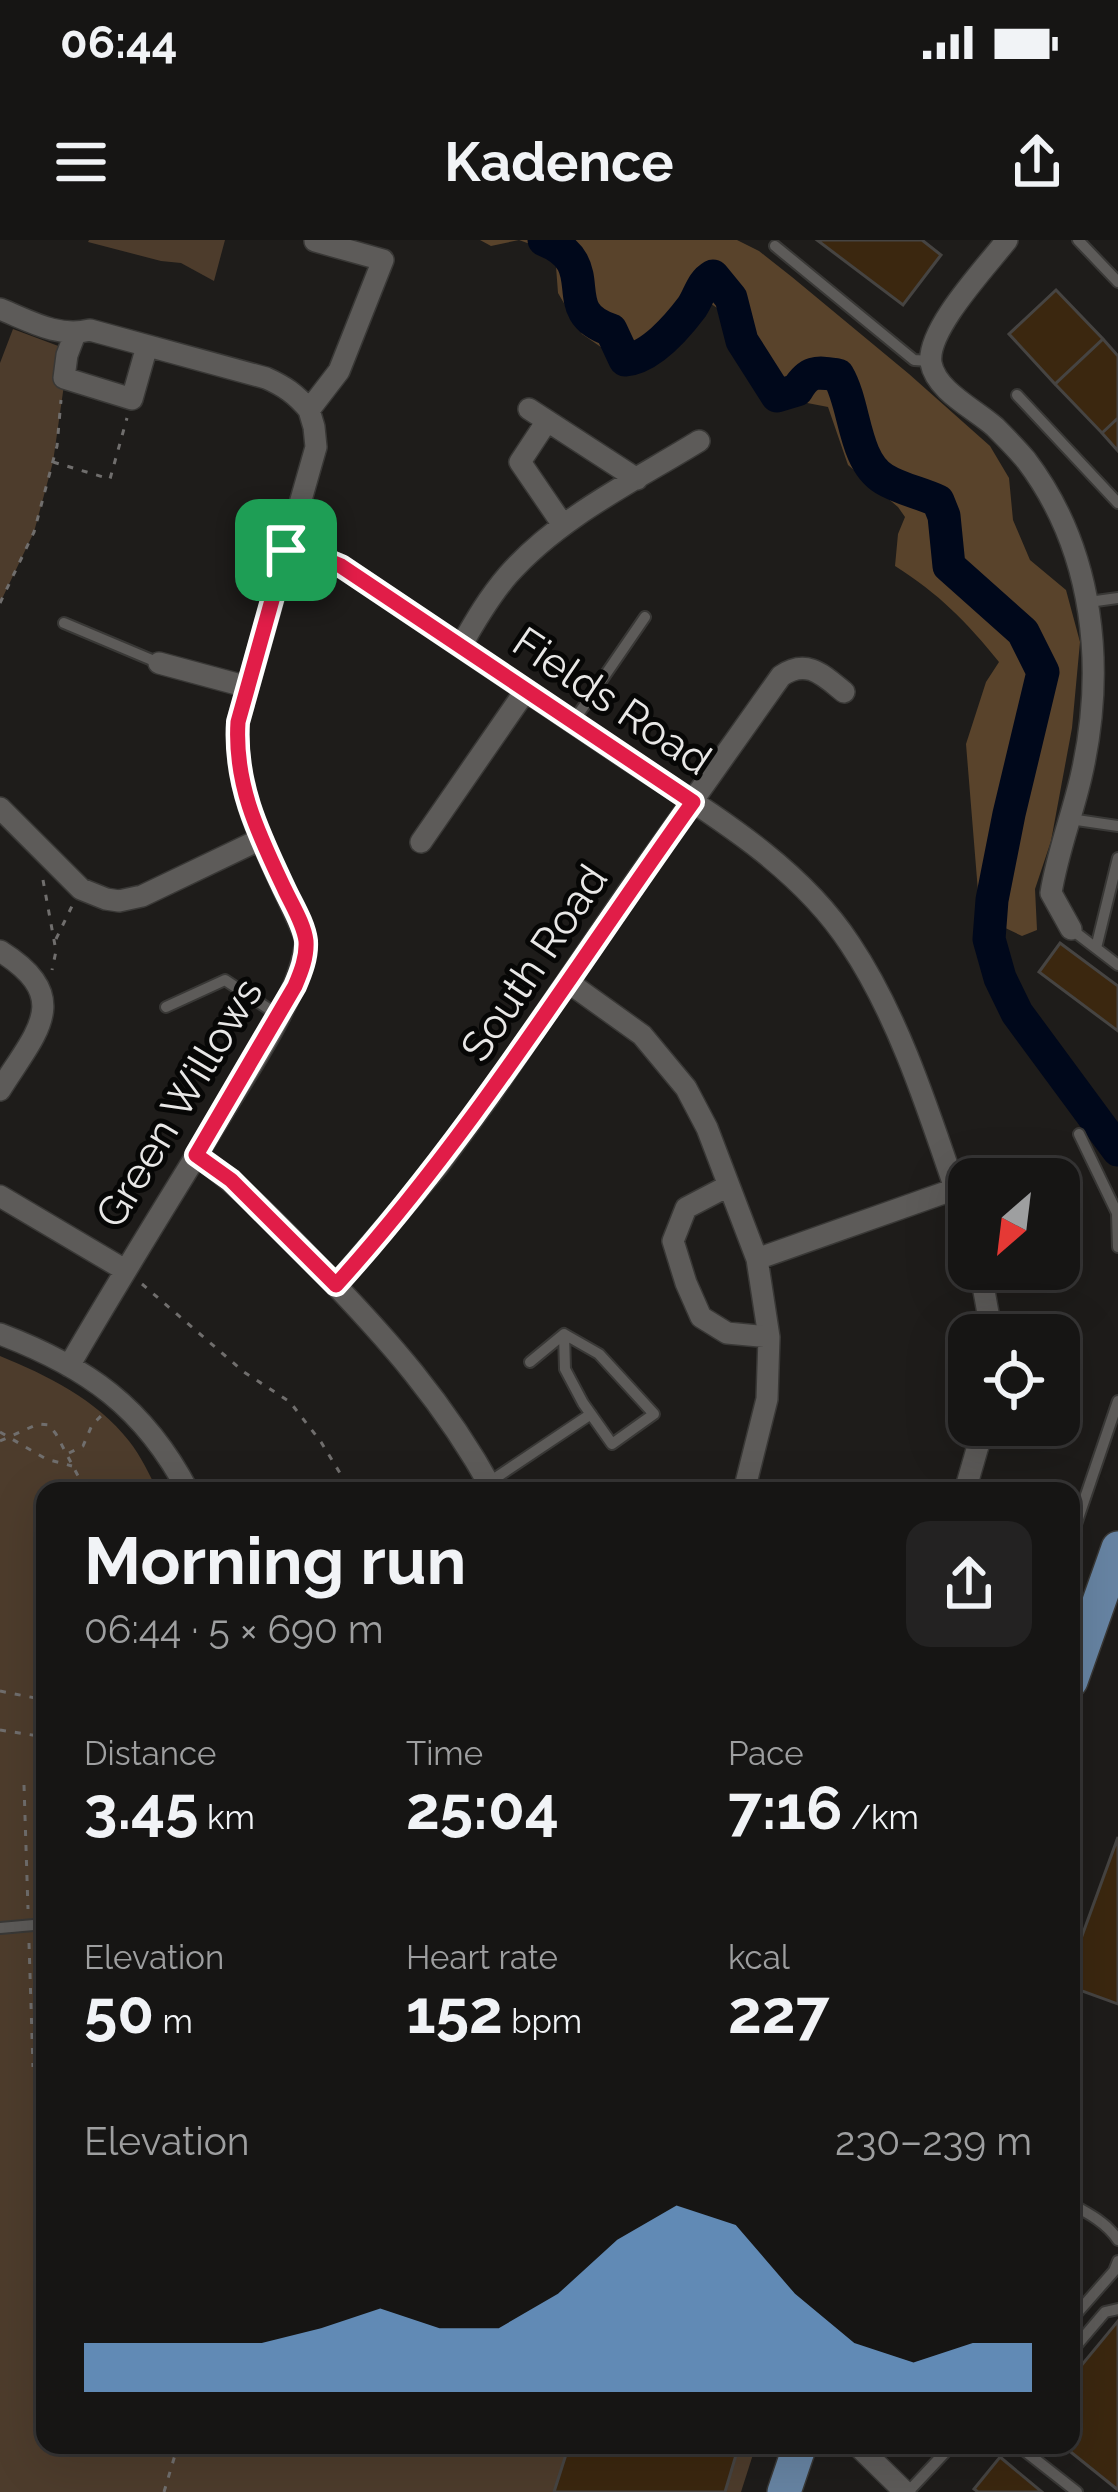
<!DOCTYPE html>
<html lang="en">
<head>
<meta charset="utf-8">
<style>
  :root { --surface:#161514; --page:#232222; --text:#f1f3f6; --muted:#9e9fa0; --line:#353434; --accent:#81bcfa }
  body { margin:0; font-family:Raleway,sans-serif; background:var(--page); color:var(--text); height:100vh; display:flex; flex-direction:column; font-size:45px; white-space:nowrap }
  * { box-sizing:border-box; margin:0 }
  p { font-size:39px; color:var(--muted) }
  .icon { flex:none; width:66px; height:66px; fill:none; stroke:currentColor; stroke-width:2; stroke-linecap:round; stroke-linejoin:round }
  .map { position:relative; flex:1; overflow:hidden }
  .side { position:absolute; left:36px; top:1242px; width:1044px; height:972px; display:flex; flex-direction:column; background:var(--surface); border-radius:24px; box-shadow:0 12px 48px #0002,0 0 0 3px var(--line) }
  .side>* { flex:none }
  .needle { width:78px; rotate:208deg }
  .controls { position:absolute; left:948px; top:918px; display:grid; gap:24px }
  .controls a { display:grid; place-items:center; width:132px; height:132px; border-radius:24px; background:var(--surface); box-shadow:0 12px 48px #0002,0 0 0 3px var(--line); font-size:60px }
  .pin { position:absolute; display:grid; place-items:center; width:102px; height:102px; color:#fff; margin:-51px; border-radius:24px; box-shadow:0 6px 18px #0006 }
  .round { display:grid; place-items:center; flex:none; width:126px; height:126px; border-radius:24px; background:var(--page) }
  .headline { display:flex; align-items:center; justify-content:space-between; height:204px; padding:0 48px }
  h1 { font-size:66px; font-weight:700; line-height:90px }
  .stats { display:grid; grid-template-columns:repeat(3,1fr); gap:18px; height:204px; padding:12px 48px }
  .stats div { display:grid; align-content:center }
  .stats b { font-size:60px; font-weight:700 }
  .stats small { font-size:33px; font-weight:400 }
  .stats p { font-size:33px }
  .chart { height:336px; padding:24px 48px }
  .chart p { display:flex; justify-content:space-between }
  .chart svg { width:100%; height:216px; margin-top:12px; fill:var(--accent); opacity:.7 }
  .status { display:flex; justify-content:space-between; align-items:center; height:84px; padding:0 60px; background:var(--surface); direction:ltr }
  .status svg { height:33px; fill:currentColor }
  header { display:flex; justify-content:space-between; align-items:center; height:156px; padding:0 48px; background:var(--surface); font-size:54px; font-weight:700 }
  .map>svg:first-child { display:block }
  .green { fill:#4d3c2c }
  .forest { fill:#59432b }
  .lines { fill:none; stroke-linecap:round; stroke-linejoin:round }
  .river { stroke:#00081b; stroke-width:33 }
  .building { fill:#3b270f; stroke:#464442; stroke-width:3 }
  .lane-casing { stroke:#393836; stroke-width:14 }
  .street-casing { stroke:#393836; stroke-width:24 }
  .primary-casing { stroke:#393836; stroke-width:36 }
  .path { stroke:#706e6d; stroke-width:3; stroke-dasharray:6 9; stroke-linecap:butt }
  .lane { stroke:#5d5b59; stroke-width:10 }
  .street { stroke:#5d5b59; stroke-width:21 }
  .primary { stroke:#6784a3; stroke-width:33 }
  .route-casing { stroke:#fff; stroke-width:24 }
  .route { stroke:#e11d48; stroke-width:15 }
  .labels { text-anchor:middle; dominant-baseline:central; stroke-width:10; stroke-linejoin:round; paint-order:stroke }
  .street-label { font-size:42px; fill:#e8e7e6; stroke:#070706 }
</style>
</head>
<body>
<div class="status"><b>06:44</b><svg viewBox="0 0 49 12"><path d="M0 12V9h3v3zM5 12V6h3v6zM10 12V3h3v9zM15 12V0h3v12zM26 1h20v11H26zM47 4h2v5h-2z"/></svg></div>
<header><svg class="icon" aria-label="menu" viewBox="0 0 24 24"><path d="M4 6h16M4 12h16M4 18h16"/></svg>Kadence<svg class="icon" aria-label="share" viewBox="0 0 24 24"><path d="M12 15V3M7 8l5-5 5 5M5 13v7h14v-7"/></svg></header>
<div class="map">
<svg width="1118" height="2252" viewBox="0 0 1118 2252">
  <rect width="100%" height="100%" fill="#1e1c1a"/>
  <!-- green -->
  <path class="green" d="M89 0H225L214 41 181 23 161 21 88 2Z
    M13 89 69 110 53 222 34 292 0 363V123Z
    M0 1116C47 1135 97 1160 129 1201 141 1216 149 1234 158 1251H45V2205H756L741 2252H0Z"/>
  <!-- forest -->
  <path class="forest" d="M480 0H737L759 11 792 37 909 134 990 206 1009 238 1013 280 1030 320 1066 350 1080 402 1072 488 1051 601 1035 649 1037 690 1022 696 980 676 966 504 986 442 999 422C966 381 939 354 895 326L898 294 905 277 898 267 848 225 828 167 761 154 720 70 707 61 637 123 611 114 582 94 558 53 555 13 519 0 491 6Z"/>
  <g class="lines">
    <!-- river -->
    <path class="river" d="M544 0C606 25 552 71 611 90L625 120C650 118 677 87 692 67 700 55 701 43 713 36L731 58 742 101 777 156 797 150C809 130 817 132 838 135 856 166 853 220 884 239 900 249 921 253 938 261L944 276 949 326 1023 392 1043 432 1009 574 992 660 989 699 1000 738 1017 773 1118 910"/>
  </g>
  <!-- building -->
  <path class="building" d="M817 0H922L941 15 903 65Z
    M1056 50 1103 99 1055 144 1009 94Z
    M1103 99 1118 116V178L1102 193 1055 144Z
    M1118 178V211L1102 193Z
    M1060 703 1118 746V791L1039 732Z
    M1118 1597V1764L1071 1747V1726Z
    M1118 2081V2250L1062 2205H1071V2138Z
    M569 2205H601L612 2208 613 2205H739L725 2252H554Z
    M1000 2217 1042 2252H978L974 2249Z"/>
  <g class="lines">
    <!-- lane casing -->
    <g class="lane-casing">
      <path id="lane" d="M1078 0 1118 42
        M775 6 914 120 930 121
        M1017 155 1118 263
        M1089 362 1118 358
        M64 383 159 423
        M573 482 645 377
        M1070 579 1118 586
        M1071 689 1118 725
        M1096 708 1118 618
        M166 767 225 740 278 775
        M1079 894 1117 973 1118 1007
        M530 1122 564 1094 599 1114 654 1174 612 1204 583 1163 565 1129 564 1094
        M488 1243 591 1174
        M1071 1299 1118 1161
        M0 1688 45 1684
        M1071 1964C1088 1973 1107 1983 1118 2000
        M1071 2080 1114 2031 1118 2021
        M1071 2112 1105 2072 1118 2069
        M1017 2205 1077 2252
        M908 2252 952 2205"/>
    </g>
    <!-- street casing -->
    <g class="street-casing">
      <path id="street" d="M1007 0C987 26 926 90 931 123 936 151 975 169 995 187 1005 197 1017 209 1026 220 1095 311 1106 429 1081 537 1072 576 1057 614 1051 653L1071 689
        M0 69C30 81 58 98 90 90L266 138C284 146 296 154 309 170
        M75 94 67 115 64 138 132 159 147 106
        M529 169 637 239
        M547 181 520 222 563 285
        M286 310 317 316 341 326C434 388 527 451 620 514 701 568 796 621 850 704 905 786 936 896 969 989
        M461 406C475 381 489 357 508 335 559 277 634 241 699 201
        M159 423 248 447
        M0 568 81 649 106 659 119 661 142 656 261 599
        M421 602 526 450
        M0 711C75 758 36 792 0 850
        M568 742 642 795 686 848 707 888 757 1019 769 1097 767 1159 744 1251
        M197 915C242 948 280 986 318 1027 387 1098 445 1163 493 1251
        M728 946 686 968 673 1001 686 1043 701 1077 727 1093 769 1097
        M0 956 125 1030
        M757 1019 955 949
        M980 1029 992 1095
        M336 1045 438 926 488 858 628 652 781 436C807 418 823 435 844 452
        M0 1094C87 1127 144 1167 188 1251
        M69 1126C117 1043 168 962 218 880 247 831 302 754 306 699 277 628 232 561 238 482L316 207 314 187 309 170 339 131 383 20 315 1
        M965 1251 984 1185
        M857 2205 905 2252"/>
    </g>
    <!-- primary casing -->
    <g class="primary-casing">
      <path id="primary" d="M1071 1441 1118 1308
        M784 2252 800 2205"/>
    </g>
    <!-- path -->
    <path class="path" d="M53 222 110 239 127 178
      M0 363 34 292 57 206 61 160
      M43 640 56 711 52 730
      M56 699 73 664
      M142 1044 244 1132 290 1162 321 1202 351 1251
      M0 1192 46 1219 72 1226
      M0 1201 38 1184 49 1185 56 1194 86 1251
      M69 1213 83 1206 92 1185 104 1173
      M0 1451 45 1460
      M0 1490 45 1497
      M24 1545 28 1669
      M29 1703 33 1827
      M164 2252 178 2205"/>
    <!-- lane -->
    <use href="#lane" class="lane"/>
    <!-- street -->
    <use href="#street" class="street"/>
    <!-- primary -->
    <use href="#primary" class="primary"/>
  </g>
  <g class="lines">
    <!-- route casing -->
    <g class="route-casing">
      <path id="route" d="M286 310 317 316 341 326 693 562C576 725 471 896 336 1045L231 940 196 915 295 746C301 732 307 717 306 701 304 684 292 665 285 650 259 595 234 545 238 482Z"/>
    </g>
    <!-- route -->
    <use href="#route" class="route"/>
  </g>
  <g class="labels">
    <!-- street labels -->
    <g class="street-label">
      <text transform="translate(612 461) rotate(34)">Fields Road</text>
      <text transform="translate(534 723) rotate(-56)">South Road</text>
      <text transform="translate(179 863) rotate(-59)">Green Willows</text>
    </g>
  </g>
</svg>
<div class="controls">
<a><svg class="needle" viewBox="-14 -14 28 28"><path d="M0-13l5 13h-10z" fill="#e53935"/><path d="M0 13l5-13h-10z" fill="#9e9fa0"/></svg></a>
<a><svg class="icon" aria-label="locate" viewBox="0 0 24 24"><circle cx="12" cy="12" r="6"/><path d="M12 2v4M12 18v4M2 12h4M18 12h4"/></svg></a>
</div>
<div class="pin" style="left:286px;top:310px;background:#1e9e55"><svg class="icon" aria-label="arrive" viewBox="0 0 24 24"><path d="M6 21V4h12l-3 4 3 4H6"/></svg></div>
<section class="side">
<div class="headline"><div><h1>Morning run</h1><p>06:44 · 5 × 690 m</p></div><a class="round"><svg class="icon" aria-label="share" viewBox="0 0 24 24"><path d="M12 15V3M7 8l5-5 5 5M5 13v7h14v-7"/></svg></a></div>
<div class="stats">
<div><p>Distance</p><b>3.45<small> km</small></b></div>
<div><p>Time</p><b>25:04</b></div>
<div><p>Pace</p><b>7:16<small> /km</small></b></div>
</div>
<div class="stats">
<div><p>Elevation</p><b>50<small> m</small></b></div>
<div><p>Heart rate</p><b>152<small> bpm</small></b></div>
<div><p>kcal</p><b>227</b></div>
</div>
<div class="chart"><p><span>Elevation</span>230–239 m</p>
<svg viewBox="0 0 160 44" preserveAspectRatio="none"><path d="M0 44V34L10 34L20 34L30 34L40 31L50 27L60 31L70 31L80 24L90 13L100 6L110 10L120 24L130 34L140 38L150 34L160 34V44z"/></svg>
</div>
</section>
</div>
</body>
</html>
